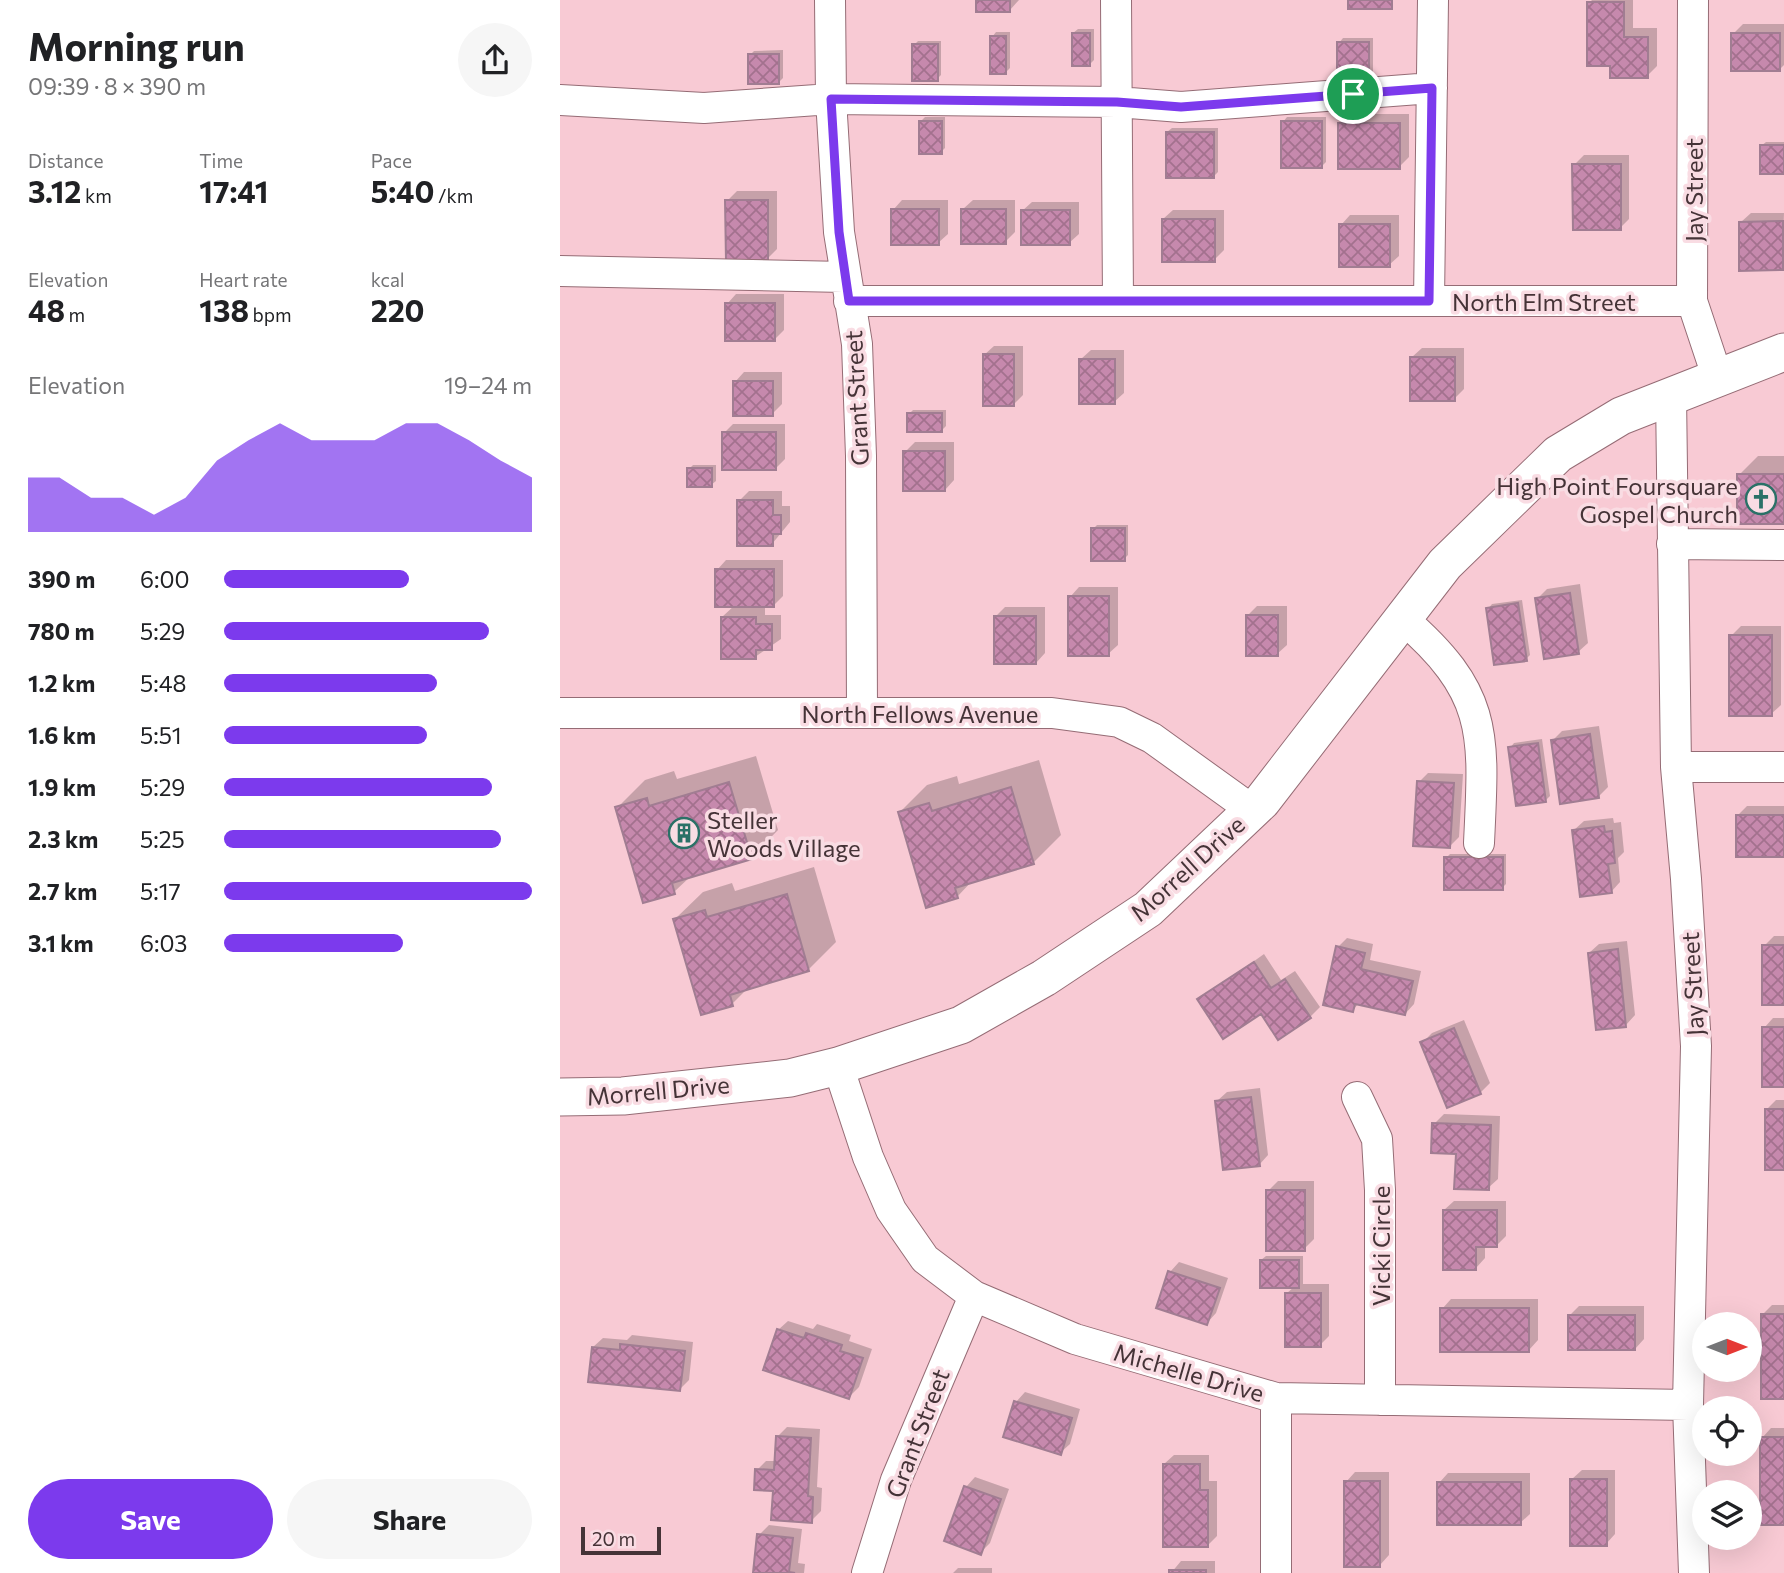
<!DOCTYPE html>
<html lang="en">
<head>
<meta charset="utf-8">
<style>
  :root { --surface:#fff; --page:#f6f6f6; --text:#202124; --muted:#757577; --accent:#7c3aed }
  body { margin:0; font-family:Commissioner,sans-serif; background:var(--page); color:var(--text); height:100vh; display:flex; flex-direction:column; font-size:26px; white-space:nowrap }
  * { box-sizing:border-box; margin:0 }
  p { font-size:23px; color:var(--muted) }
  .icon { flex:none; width:38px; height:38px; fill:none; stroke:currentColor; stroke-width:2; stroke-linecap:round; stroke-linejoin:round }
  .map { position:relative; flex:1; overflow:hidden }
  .sheet { display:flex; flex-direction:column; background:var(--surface); width:560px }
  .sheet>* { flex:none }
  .needle { width:46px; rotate:90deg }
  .fabs { position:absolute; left:1132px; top:1312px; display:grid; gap:14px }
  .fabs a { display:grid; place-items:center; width:70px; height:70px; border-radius:50%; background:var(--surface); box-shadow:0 7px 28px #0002; font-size:35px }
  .scale { position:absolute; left:21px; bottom:18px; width:80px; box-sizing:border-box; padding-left:7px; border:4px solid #453337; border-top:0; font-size:19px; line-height:24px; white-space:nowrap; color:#453337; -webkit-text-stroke:5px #f9dce3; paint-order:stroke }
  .pin { position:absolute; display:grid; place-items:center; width:60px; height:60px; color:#fff; margin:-30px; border:4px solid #fff; border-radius:50%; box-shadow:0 2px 7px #0007 }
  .round { display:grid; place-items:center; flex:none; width:74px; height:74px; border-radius:37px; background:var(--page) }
  .headline { display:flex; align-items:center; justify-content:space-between; height:119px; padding:0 28px }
  h1 { font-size:38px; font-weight:700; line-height:52px }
  .metrics { display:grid; grid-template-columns:repeat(3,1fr); gap:10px; height:119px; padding:7px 28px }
  .metrics div { display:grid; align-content:center }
  .metrics b { font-size:30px; font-weight:700 }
  .metrics small { font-size:19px; font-weight:400 }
  .metrics p { font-size:19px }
  .chart { height:196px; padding:14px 28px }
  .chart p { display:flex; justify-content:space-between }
  .chart svg { width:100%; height:126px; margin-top:7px; fill:var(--accent); opacity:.7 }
  .button { display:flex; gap:14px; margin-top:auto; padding:14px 28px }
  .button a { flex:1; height:80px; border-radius:42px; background:var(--accent); color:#fff; font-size:28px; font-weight:700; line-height:80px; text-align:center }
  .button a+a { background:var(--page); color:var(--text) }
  ul { padding:0 28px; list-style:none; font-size:23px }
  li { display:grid; grid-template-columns:112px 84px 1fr; align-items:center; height:52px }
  li i { height:18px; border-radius:9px; background:var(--accent) }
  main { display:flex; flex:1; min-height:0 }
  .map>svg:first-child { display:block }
  .shadow { fill:#0003 }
  .building { fill:url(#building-cross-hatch); stroke:#a17d92; stroke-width:2 }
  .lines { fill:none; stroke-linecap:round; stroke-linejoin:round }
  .minor-casing { stroke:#956c75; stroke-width:32 }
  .major-casing { stroke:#956c75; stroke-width:39 }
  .minor { stroke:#fff; stroke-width:30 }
  .major { stroke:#fff; stroke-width:37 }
  .route-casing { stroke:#fff; stroke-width:14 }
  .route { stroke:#7c3aed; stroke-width:9 }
  .labels { text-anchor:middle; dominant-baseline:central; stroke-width:7; stroke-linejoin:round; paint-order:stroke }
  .street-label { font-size:24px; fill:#453337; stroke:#f9dce3 }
  .poi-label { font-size:24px; fill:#453337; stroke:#f9dce3; text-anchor:end }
</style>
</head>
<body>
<main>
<section class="sheet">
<div class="headline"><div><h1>Morning run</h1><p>09:39 · 8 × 390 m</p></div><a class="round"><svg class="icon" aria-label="share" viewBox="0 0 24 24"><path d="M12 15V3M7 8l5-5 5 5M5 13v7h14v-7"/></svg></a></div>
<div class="metrics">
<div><p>Distance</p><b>3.12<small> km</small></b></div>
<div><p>Time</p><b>17:41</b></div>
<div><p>Pace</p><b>5:40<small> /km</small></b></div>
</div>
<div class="metrics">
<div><p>Elevation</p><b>48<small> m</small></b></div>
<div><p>Heart rate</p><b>138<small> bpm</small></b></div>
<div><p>kcal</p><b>220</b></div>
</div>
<div class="chart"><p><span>Elevation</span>19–24 m</p>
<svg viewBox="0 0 160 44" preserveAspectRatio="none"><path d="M0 44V25L10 25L20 32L30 32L40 38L50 32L60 19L70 12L80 6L90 12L100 12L110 12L120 6L130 6L140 12L150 19L160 25V44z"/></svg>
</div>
<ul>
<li><b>390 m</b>6:00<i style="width:60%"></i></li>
<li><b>780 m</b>5:29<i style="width:86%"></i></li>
<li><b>1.2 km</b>5:48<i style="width:69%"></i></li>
<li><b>1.6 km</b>5:51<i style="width:66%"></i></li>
<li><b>1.9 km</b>5:29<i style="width:87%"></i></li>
<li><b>2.3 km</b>5:25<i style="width:90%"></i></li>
<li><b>2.7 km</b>5:17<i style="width:100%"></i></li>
<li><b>3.1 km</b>6:03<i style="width:58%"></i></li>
</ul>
<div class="button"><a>Save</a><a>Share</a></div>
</section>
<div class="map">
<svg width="1224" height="1573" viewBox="0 0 1224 1573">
  <defs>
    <pattern id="building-cross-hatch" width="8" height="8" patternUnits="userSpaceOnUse" patternTransform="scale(1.75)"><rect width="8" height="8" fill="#c689ad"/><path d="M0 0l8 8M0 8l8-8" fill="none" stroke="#a3718e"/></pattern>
  </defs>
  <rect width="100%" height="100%" fill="#f8cad4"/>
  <!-- shadow -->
  <path class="shadow" d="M418 0H459L450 10Z
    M1032 0H1073V28H1097V66L1087 76 1052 64 1029 3Z
    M1183 24H1224V65L1220 69 1173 34Z
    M518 29H534V60L530 64 513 33Z
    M436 32H450V68L445 73 432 37Z
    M783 38H813V77L808 81 779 43Z
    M358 41H381V75L377 79 354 45Z
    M223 50V78L219 82 190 55 194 51Z
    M790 114H849V157L839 167 780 124Z
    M365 117H385V148L381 152 360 122Z
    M727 117H766V162L762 166 723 122Z
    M612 128H658V172L653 177 607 132Z
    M1206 142H1224V173L1201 146Z
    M1024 155H1069V219L1060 228 1014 165Z
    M177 191H217V249L207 259 167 201Z
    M342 200H388V234L378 243 333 210Z
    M413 200H455V232L445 242 403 209Z
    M472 202H519V234L509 243 462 211Z
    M613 210H664V250L654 260 603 219Z
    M1191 213H1224L1222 269 1181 222Z
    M790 215H839V256L829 265 781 225Z
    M176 294H224V330L215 339 167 304Z
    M434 346H463V395L454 404 424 355Z
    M862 348H904V389L894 399 852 357Z
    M531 350H564V393L554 402 521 359Z
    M184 372H222V404L212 414 175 382Z
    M353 410H386V426L381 431 349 414Z
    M173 424H225V459L215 469 164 433Z
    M355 442H394V480L385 490 345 452Z
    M1198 456H1224V522L1179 475Z
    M133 465H156V481L151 485 129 469Z
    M189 491H222V506H230V522L212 544 179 501Z
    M537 525H568V555L564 559 533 529Z
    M166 560H223V596L214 605H205V615H221V639L195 657 162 617 175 605 157 570Z
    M1020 584 1028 643 1018 652 977 599 987 589Z
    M519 587H558V645L548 654 510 597Z
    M962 600 970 655 966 659 928 609 932 604Z
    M697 606H727V645L717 654 687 616Z
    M445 607H485V653L476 663 435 617Z
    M1181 626H1221V705L1211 714 1171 636Z
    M1039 726 1048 787 1039 796 992 741 1002 731Z
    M982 739 990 796 986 800 950 748 954 743Z
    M196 756 218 830 191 858 131 876 114 892 57 808 85 780 114 771 117 779Z
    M479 760 501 835 473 863 413 880 397 897 340 812 367 785 397 776 399 784Z
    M868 773 903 774 899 837 890 846 859 782Z
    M1187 806H1224V855L1177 816Z
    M1053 818 1054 823 1061 822 1064 852 1058 858 1060 882 1051 892 1014 830 1024 821Z
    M890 854H946V884L942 888 886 858Z
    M254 867 276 942 248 970 188 988 172 1004 115 919 143 892 172 883 175 891Z
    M1214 936H1224V1003L1204 946Z
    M787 938 813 944 810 960 861 971 854 1004 845 1014 799 1003 793 1010 778 947Z
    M1067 941 1075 1015 1066 1025 1029 953 1039 944Z
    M704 954 721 980 735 971 760 1007 750 1017 640 1000Z
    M1213 1018H1224V1086L1204 1028Z
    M904 1020 930 1083 920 1093 862 1043 872 1033Z
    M700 1088 708 1155 699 1165 657 1101 667 1092Z
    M1216 1100H1224V1168L1206 1110Z
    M884 1114 940 1116 938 1179 928 1188 874 1124Z
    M718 1181H754V1239L744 1249 708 1191Z
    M894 1201H946V1236L937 1245H925V1258L916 1268 884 1210Z
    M706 1256H743V1284H769V1336L760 1345 727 1293 734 1287 701 1260Z
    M619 1262 668 1278 656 1313 647 1323 598 1307 610 1272Z
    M891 1299H978V1340L969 1350 882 1309Z
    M1212 1305H1224V1397L1202 1315Z
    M1019 1306H1084V1339L1075 1349 1009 1316Z
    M228 1321 253 1329 257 1324 291 1335 289 1341 312 1349 299 1387 289 1397 218 1330Z
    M72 1335 133 1342 129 1380 119 1390 33 1347 43 1338 67 1340Z
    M465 1392 520 1409 510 1444 500 1453 456 1402Z
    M227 1427 260 1429 257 1487 262 1488 261 1511 251 1521 197 1470 206 1461H216L218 1436Z
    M1211 1428H1224V1523L1202 1438Z
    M614 1455H649V1481H657V1536L647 1546 604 1464Z
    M1022 1470H1055V1534L1046 1544 1012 1479Z
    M795 1472H829V1555L820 1565 786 1482Z
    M888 1473H970V1514L960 1523 879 1483Z
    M415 1477 449 1489 430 1543 420 1553 406 1487Z
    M209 1525 242 1529 238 1563 245 1564 244 1573H194L199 1535Z
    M621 1561H655V1573H611Z
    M398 1568H432V1573H393Z"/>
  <!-- building -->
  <path class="building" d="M416 0H450V12H416Z
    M788 0H832V9H788Z
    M1027 2H1064V37H1088V78H1050V66H1027Z
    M512 33H530V66H512Z
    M1171 33H1220V71H1171Z
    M430 36H446V74H430Z
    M777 42H809V83H777Z
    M352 44H378V81H352Z
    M188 54H219V84H188Z
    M359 121H382V154H359Z
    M721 121H762V168H721Z
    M778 123H840V169H778Z
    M606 132H654V178H606Z
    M1200 145H1224V174H1200Z
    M1012 164H1061V230H1013Z
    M165 200H208V260H166Z
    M331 209H379V245H331Z
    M401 209H446V244H401Z
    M461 210H510V245H461Z
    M602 219H655V262H602Z
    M1223 221V270L1179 271V222Z
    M779 224H830V267H779Z
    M165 303H215V341H165Z
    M423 354H454V406H423Z
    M850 357H895V401H850Z
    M519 359H555V404H519Z
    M173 381H213V416H173Z
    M347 413H382V432H347Z
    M162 432H216V470H162Z
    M343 451H385V491H343Z
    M127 468H152V487H127Z
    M1177 474H1224V524H1177Z
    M177 500H213V515H221V534H213V546H177Z
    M531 528H565V561H531Z
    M155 569H214V607H155Z
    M1010 593 1019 654 984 659 975 598Z
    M508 596H549V656H508Z
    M958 603 967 661 934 665 926 608Z
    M686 615H718V656H686Z
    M434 616H476V664H434Z
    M161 617H196V624H212V650H196V659H161Z
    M1169 635H1212V716H1169Z
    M1030 734 1039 798 1000 804 991 740Z
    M978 743 986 802 956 806 948 747Z
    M857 781 894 783 890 848 853 846Z
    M169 782 192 859 112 883 115 894 83 903 55 807 87 798 89 806Z
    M451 787 474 864 395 888 398 898 366 908 338 812 369 803 372 811Z
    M1176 815H1224V857H1176Z
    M1044 826 1045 832 1052 831 1055 863 1048 864 1052 893 1020 897 1012 830Z
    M884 857H943V890H884Z
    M227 894 249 971 170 995 173 1006 141 1015 113 919 145 910 147 917Z
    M1202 945H1224V1005H1202Z
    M776 946 805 953 801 969 853 981 845 1015 795 1004 793 1012 763 1005Z
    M1058 949 1066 1027 1036 1030 1028 953Z
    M694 962 711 988 725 979 751 1018 718 1040 701 1014 663 1039 637 999Z
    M1202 1027H1224V1087H1202Z
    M894 1028 921 1094 887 1108 860 1042Z
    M691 1097 700 1166 663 1170 655 1101Z
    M1205 1109H1224V1170H1205Z
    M872 1123 931 1125 929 1190 894 1189 896 1154 871 1153Z
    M706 1190H745V1251H706Z
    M883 1210H937V1247H916V1270H883Z
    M700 1260H739V1288H700Z
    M608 1271 660 1288 647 1325 596 1308Z
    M725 1293H761V1347H725Z
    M880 1308H969V1352H880Z
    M1201 1314H1224V1399H1201Z
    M1008 1315H1075V1350H1008Z
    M217 1329 244 1338 246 1333 282 1345 280 1351 303 1358 289 1399 203 1370Z
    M60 1344 125 1351 120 1391 28 1382 32 1347 60 1350Z
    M454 1401 512 1418 501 1455 443 1437Z
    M216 1436 251 1438 248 1496 253 1497 252 1523 211 1520 213 1491 194 1490 195 1469 214 1470Z
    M1200 1437H1224V1525H1200Z
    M603 1464H640V1490H648V1547H603Z
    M1010 1479H1047V1546H1010Z
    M784 1481H820V1567H784Z
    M877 1482H961V1525H877Z
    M404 1486 441 1499 421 1555 384 1541Z
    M197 1534 233 1538 229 1572 235 1573H193Z
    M609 1570H646V1573H609Z"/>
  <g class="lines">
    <!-- minor casing -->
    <g class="minor-casing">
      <path id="minor" d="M270 0 271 99 279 232 297 344 301 456 302 713
        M556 0 558 301
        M1133 0 1132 301 1157 376
        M0 100 144 108 271 99 557 102 621 107 872 88
        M0 271 284 277
        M289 301H1132
        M869 301 873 0
        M1111 395 1116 767 1126 879 1136 1046 1128 1405 1134 1573
        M1112 544 1224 545
        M843 619C930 694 924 735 919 843
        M0 713H492L559 722 592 738 692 810
        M1116 767H1224
        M278 1066 308 1157 331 1210 365 1259 414 1296 515 1339 716 1398 1128 1405
        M797 1097 817 1139 820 1190V1400
        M716 1398V1573
        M307 1573 336 1480 414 1296"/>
    </g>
    <!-- major casing -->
    <g class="major-casing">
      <path id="major" d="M0 1097 63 1096 230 1078 278 1066 401 1025 484 978 588 909 702 801 885 564 998 454 1061 416 1224 352"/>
    </g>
    <!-- minor -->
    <use href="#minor" class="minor"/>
    <!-- major -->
    <use href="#major" class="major"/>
  </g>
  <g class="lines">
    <!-- route casing -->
    <g class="route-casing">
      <path id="route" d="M872 88 869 301H289L279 232 271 99 557 102 621 107Z"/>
    </g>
    <!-- route -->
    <use href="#route" class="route"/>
  </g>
  <!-- icons -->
  <defs>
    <g id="church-ring" transform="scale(1.575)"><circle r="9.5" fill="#f9dce3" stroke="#2a7167" stroke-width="1.5"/><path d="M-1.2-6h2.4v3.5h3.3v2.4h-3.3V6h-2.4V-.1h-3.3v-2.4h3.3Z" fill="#2a7167"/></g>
    <g id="building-ring" transform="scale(1.575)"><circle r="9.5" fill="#f9dce3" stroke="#2a7167" stroke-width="1.5"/><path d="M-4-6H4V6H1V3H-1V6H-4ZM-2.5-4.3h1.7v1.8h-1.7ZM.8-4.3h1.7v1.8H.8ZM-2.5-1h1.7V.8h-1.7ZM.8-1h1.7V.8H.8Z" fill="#2a7167"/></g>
  </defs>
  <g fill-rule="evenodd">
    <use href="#church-ring" x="1201" y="499"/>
    <use href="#building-ring" x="124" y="833"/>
  </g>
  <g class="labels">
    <!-- street labels -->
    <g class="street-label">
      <text transform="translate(1133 190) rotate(-90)">Jay Street</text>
      <text x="984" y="301">North Elm Street</text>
      <text transform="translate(296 398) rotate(-93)">Grant Street</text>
      <text x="360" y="713">North Fellows Avenue</text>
      <text transform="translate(627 868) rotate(-42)">Morrell Drive</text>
      <text transform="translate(1132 984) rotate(-93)">Jay Street</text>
      <text transform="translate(98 1090) rotate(-5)">Morrell Drive</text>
      <text transform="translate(820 1246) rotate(-90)">Vicki Circle</text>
      <text transform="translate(629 1372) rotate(16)">Michelle Drive</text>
      <text transform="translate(357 1433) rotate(-69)">Grant Street</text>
    </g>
    <!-- poi labels -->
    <g class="poi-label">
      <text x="1178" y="485">High Point Foursquare<tspan x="1178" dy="28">Gospel Church</tspan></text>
      <text x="147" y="819" text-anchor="start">Steller<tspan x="147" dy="28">Woods Village</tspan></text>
    </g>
  </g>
</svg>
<div class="fabs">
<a><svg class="needle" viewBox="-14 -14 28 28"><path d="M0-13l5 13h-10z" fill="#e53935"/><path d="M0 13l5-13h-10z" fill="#757577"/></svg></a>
<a><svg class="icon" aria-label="locate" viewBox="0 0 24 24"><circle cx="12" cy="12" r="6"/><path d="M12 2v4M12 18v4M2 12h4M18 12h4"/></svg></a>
<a><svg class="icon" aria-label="layers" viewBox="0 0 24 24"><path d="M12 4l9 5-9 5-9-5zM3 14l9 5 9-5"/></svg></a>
</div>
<div class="scale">20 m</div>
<div class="pin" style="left:793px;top:94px;background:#1e9e55"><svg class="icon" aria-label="arrive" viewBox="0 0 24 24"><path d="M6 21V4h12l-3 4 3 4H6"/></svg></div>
</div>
</main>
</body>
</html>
